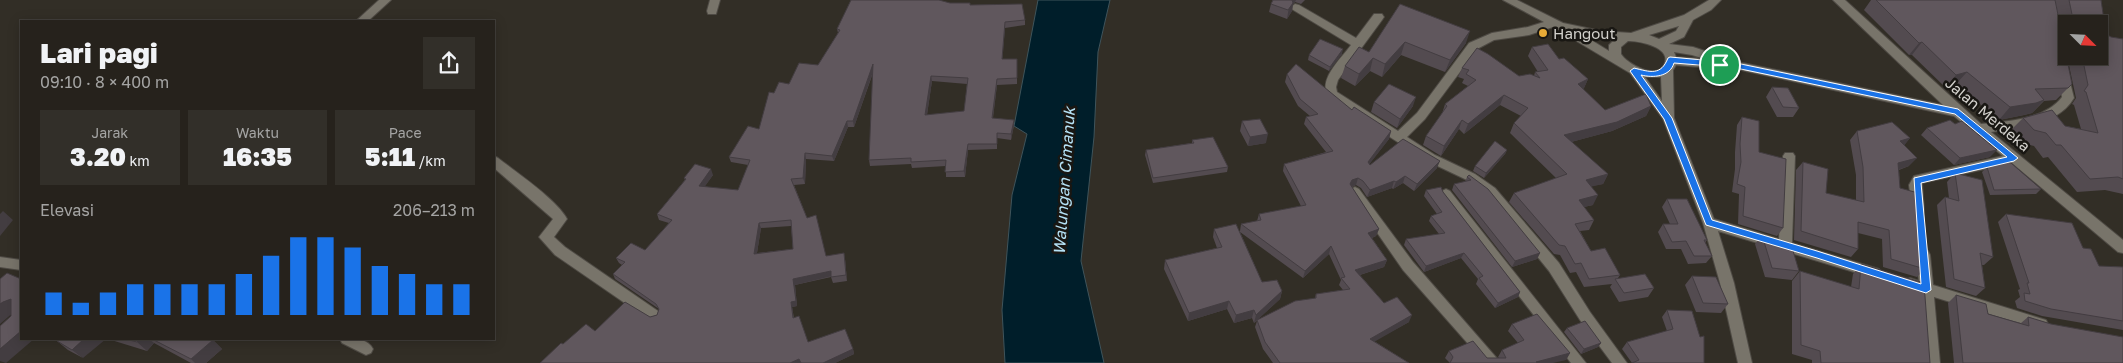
<!DOCTYPE html>
<html lang="id">
<head>
<meta charset="utf-8">
<style>
  :root { --surface:#26221c; --page:#322f29; --text:#f1f3f6; --muted:#a4a4a3; --line:#423f3b; --accent:#1a73e8 }
  body { margin:0; font-family:"Golos Text",sans-serif; background:var(--page); color:var(--text); height:100vh; display:flex; flex-direction:column; font-size:19px; white-space:nowrap }
  * { box-sizing:border-box; margin:0 }
  p { font-size:16px; color:var(--muted) }
  .icon { flex:none; width:28px; height:28px; fill:none; stroke:currentColor; stroke-width:2; stroke-linecap:round; stroke-linejoin:round }
  .map { position:relative; flex:1; overflow:hidden }
  .panel { position:absolute; left:20px; top:20px; width:475px; height:320px; display:flex; flex-direction:column; background:var(--surface); border-radius:0px; box-shadow:0 2px 12px #0003,0 0 0 1px var(--line) }
  .panel>* { flex:none }
  .needle { width:32px; rotate:114deg }
  .buttons { position:absolute; left:2058px; top:15px; display:grid; gap:10px }
  .buttons a { display:grid; place-items:center; width:50px; height:50px; border-radius:0px; background:var(--surface); box-shadow:0 2px 12px #0003,0 0 0 1px var(--line); font-size:25px }
  .pin { position:absolute; display:grid; place-items:center; width:42px; height:42px; color:#fff; margin:-21px; border:2px solid #fff; border-radius:50%; box-shadow:0 1px 5px #0007 }
  .round { display:grid; place-items:center; flex:none; width:52px; height:52px; border-radius:0px; background:var(--page) }
  .head { display:flex; align-items:center; justify-content:space-between; height:85px; padding:0 20px }
  h1 { font-size:28px; font-weight:800; line-height:38px }
  .figures { display:grid; grid-template-columns:repeat(3,1fr); gap:8px; height:85px; padding:5px 20px }
  .figures div { display:grid; align-content:center; border-radius:0px; background:var(--page); text-align:center }
  .figures b { font-size:25px; font-weight:800 }
  .figures small { font-size:14px; font-weight:400 }
  .figures p { font-size:14px }
  .chart { height:140px; padding:10px 20px }
  .chart p { display:flex; justify-content:space-between }
  .chart svg { width:100%; height:90px; margin-top:5px; stroke:var(--accent); stroke-width:6 }
  .map>svg:first-child { display:block }
  .water { fill:#001e2a; stroke:#3f545b }
  .lines { fill:none; stroke-linecap:round; stroke-linejoin:round }
  .minor-casing { stroke:#4e4a44; stroke-width:2 }
  .minor { fill:#78746a; fill-rule:evenodd }
  .wall { fill:#534b50; fill-rule:evenodd }
  .shaded-wall { fill:#433d41 }
  .building { fill:#60575d; stroke:#433d41; fill-rule:evenodd }
  .route { fill:#1a73e8; stroke:#fff; fill-rule:evenodd }
  .poi-dot { fill:#e8ab37; stroke:#191713; stroke-width:2 }
  .labels { text-anchor:middle; dominant-baseline:central; stroke-width:5; stroke-linejoin:round; paint-order:stroke }
  .poi-label { font-size:15px; fill:#d3d1cc; stroke:#191713; text-anchor:start }
  .street-label { font-size:15px; fill:#d3d1cc; stroke:#191713 }
  .water-label { font-size:16px; font-style:italic; fill:#b5e2f6; stroke:#191713 }
</style>
</head>
<body>
<div class="map">
<svg width="2123" height="363" viewBox="0 0 2123 363">
  <rect width="100%" height="100%" fill="#322e26"/>
  <!-- water -->
  <path class="water" d="M1038 0H1110L1098 52 1094 137 1081 261 1104 363H1005L1002 310 1012 195 1027 134 1014 126Z"/>
  <g class="lines">
    <!-- minor casing -->
    <g class="minor-casing">
      <path id="minor" d="M379 0H391L368 21H356Z
        M710 0H720L716 14H708L707 11Z
        M1503 0H1517L1563 23 1601 31 1631 33 1684 15 1709 0H1721L1711 10 1693 20 1684 37 1669 44 1693 47 1738 62 1943 105 1833 0H1845L1981 124C2007 121 2045 120 2062 97L2057 73 2063 69 2067 70 2074 98C2058 125 2019 128 1991 132L2123 240V253L2118 252 2012 163 1922 183 1924 210 1923 214H1913L1909 185 1914 176 2003 156 1954 116 1727 67 1723 69 1676 65 1673 70 1674 118 1714 219 1779 239 1783 156 1785 153H1793L1795 156 1792 243 1879 269 1881 273 1879 277 1874 278 1718 231 1734 283 1752 363H1738L1720 283 1703 223 1663 119 1630 73 1553 27 1529 35 1494 40 1477 49 1425 119 1407 137 1435 155 1475 174 1495 188 1559 263 1590 312 1627 363H1612L1580 320 1549 271 1487 194 1467 180 1427 161 1328 97C1318 79 1340 60 1351 45L1290 8 1295 4 1299 5 1356 38 1374 14H1382L1384 17 1382 20 1338 80 1336 87 1337 92 1398 131 1417 113 1469 43 1492 33 1528 27 1544 22ZM1679 26 1676 31 1659 39 1649 35ZM1583 35 1614 40 1609 45V51ZM1628 41C1639 41 1673 47 1664 65 1657 80 1627 64 1621 54V47ZM1674 52 1692 55 1705 59 1676 57ZM1645 77H1661L1662 101Z
        M494 156 498 158C516 172 557 200 567 219L554 237 565 247 658 311 660 315 658 319 653 321 648 319 555 255 539 237 553 219 494 168Z
        M1355 187 1359 189 1413 262 1501 363H1485L1403 270 1351 195 1349 192 1351 189Z
        M1446 189 1450 191 1586 363H1571L1442 197 1440 194 1442 191Z
        M1923 250 1928 251 1930 255 1933 285 2046 320 2048 324 2046 328 2041 330 1934 297 1940 363H1926L1920 293 1905 288 1903 284 1905 280 1910 278 1919 281 1916 255 1918 251Z
        M0 257 21 260V270L0 267Z
        M340 339C351 338 367 337 373 349L371 353 366 355 342 343Z"/>
    </g>
    <!-- minor -->
    <use href="#minor" class="minor"/>
  </g>
  <!-- wall -->
  <path class="wall" d="M1273 0H1305L1301 4 1295 2 1293 4 1292 11 1287 19 1269 12 1271 4Z
    M1871 0H2101L2106 34 2111 37 2123 39V194L2105 190 2077 192 2048 157 2043 158 2034 146 2022 143 2011 130 2023 118 2081 129 2074 105 2072 104 2076 98 2067 56H2099V24H2066V54L2072 84 2056 100 2044 101 2032 113 2024 115 1999 120 1956 84 1946 88 1912 55H1909L1864 10Z
    M950 3 971 5 1025 20V25L1005 28 1002 59H1017V84L997 85 993 118 1014 120V125L1011 140 997 138V149L968 150 965 177H946V166L912 168 911 164 870 166 869 160 873 73 854 127H848L834 161 806 159 805 184 794 185 807 218 826 256 845 259 847 281 833 283 831 277 795 285 797 306 792 307 794 318 808 342 853 349 854 354 835 363H540L563 344 595 331 650 317 657 315 659 309 615 279 613 274 622 265 619 263 616 258 645 250 669 223 659 220 657 214 685 180 684 178 713 175 704 187 738 190 748 165 731 162 729 157 759 129 774 93 818 65 838 33 837 29ZM932 81 967 84 964 111 927 115ZM791 226 793 249 757 253 761 228Z
    M1400 4 1466 43 1445 72 1401 55 1382 77 1370 71 1355 86 1341 78 1345 66 1369 52Z
    M1532 47 1559 59 1588 79 1584 88 1583 89 1605 110 1651 106 1646 116 1612 131 1571 142 1608 174 1603 184 1591 186 1593 205 1584 207 1594 220 1589 230 1580 231 1591 251 1620 275 1618 278 1654 288 1648 297 1619 302 1610 287 1612 284 1584 287 1576 272 1570 273 1560 255 1554 254 1509 202 1514 193 1556 178 1510 133 1514 123 1521 116 1500 105 1464 134 1459 129 1441 156 1423 145 1426 136 1442 114 1445 104 1468 86 1462 83 1464 79 1458 77 1462 68 1519 76H1534L1535 72H1538L1528 56Z
    M1342 54 1329 71 1308 60 1309 55Z
    M1287 74 1391 131 1389 139 1369 164 1370 165 1437 168 1414 191 1403 183 1393 189 1392 188 1367 197 1361 188 1356 185 1352 187 1379 229 1376 236 1372 238 1387 260 1384 267 1360 275 1384 303 1409 322 1374 341 1409 363H1273L1263 349 1255 327 1257 321 1254 323 1252 318 1234 323 1227 309 1188 321 1164 269 1165 260 1217 248 1213 237 1214 229 1240 231 1241 224 1257 221 1259 214 1301 206 1283 171 1284 164 1326 152 1304 124 1306 117 1310 116 1298 106 1285 82ZM1240 232 1303 278 1329 254 1341 280 1339 285 1343 290 1316 294 1315 298 1257 320 1280 299 1282 291 1262 282Z
    M1772 87 1799 108 1793 117H1777L1766 97Z
    M1374 102 1413 106 1397 128 1371 112Z
    M1742 117 1759 152 1783 228 1777 236 1738 224 1739 194 1732 192 1735 169V152L1737 125Z
    M1242 121 1266 143 1248 146 1240 131Z
    M1927 128 1990 157 1954 165 1921 135Z
    M1857 131 1910 138 1904 145 1909 166 1899 170 1900 188 1925 269 1917 277 1883 267 1882 239 1858 233V249L1851 257 1794 240 1796 170 1803 162 1826 193 1856 201V175L1850 140Z
    M1192 140 1228 167 1227 172 1153 183 1145 155 1146 150 1192 143Z
    M1507 150 1505 154 1484 178 1473 171 1475 166Z
    M1987 167 2041 189 2036 194 1990 195 1982 172Z
    M1955 173 1993 257 1984 265H1982L1985 288 1976 296 1946 287 1937 205 1945 197 1949 198 1947 182Z
    M1469 175 1540 253 1537 259 1512 267 1452 190 1454 184 1465 182 1467 177Z
    M1426 190 1443 192 1520 292 1518 297 1495 308 1476 284 1478 279 1461 258 1424 272 1404 245 1406 239 1439 234 1429 221 1431 216 1437 214 1424 196Z
    M1667 199 1707 240 1705 243 1712 256 1706 263 1688 264 1681 249H1666L1658 232 1663 224H1670L1662 207Z
    M2006 214 2083 248 2099 266 2123 267V330L2042 316 2017 308 2015 301 2020 297 2018 290 2020 289 1998 222Z
    M1762 235 1799 271 1792 280 1765 277 1755 244Z
    M1861 264 1930 363H1812V360L1792 354V281L1800 271 1851 287 1853 274Z
    M1692 276 1728 304 1721 313 1696 312 1685 285Z
    M1956 295 1988 314 2021 323 2028 317 2051 324 2123 363H1954L1948 303Z
    M1667 310 1700 337 1632 363 1622 349 1627 342 1667 331 1662 317Z
    M1512 324 1570 353 1566 360 1450 363 1445 358 1449 351 1487 358H1499L1498 357 1502 350 1518 343 1508 331Z
    M1567 328 1601 343 1598 347 1581 354 1564 332Z
    M60 339 83 358 68 350 57 341Z
    M108 339H207L213 340 222 349 206 363H191L154 343 147 351Z"/>
  <!-- shaded-wall -->
  <path class="shaded-wall" d="M1290 0H1296L1295 2 1293 4 1292 11 1287 19Z
    M1005 22V28L1002 65V59Z
    M1470 31 1466 43 1445 72 1450 60Z
    M1405 42 1401 55 1382 77 1385 64Z
    M1922 42 1912 55H1909L1919 43Z
    M1343 49 1342 54 1329 71 1330 67Z
    M1373 58 1370 71 1355 86 1359 74Z
    M873 64 874 69 854 127 853 121Z
    M1967 72 1956 84 1946 88 1956 75Z
    M931 76 932 81 926 121 925 115Z
    M997 79V85L992 123V118Z
    M1588 79 1584 88 1573 94 1578 84Z
    M1504 95 1500 105 1464 134 1468 124Z
    M1416 97 1413 106 1397 128 1400 119Z
    M2044 100 2032 113 2024 115 1999 120 2010 107Z
    M1651 106 1646 116 1612 131 1560 145 1564 135Z
    M1014 120V125L1011 140V134Z
    M1462 120 1459 129 1441 156 1444 146Z
    M847 121 848 127 834 161 832 156Z
    M1391 131 1389 139 1365 170 1368 162Z
    M1268 134 1266 143 1248 146 1250 137Z
    M1910 138 1903 147 1900 141Z
    M968 144V150L965 177 964 171Z
    M1507 150 1505 154 1484 178 1486 173Z
    M1997 150 1990 157 1954 165 1960 158Z
    M805 153 806 159 805 184 803 178Z
    M1917 158 1909 166 1891 172 1898 163Z
    M1440 161 1437 168 1414 191 1417 184Z
    M711 169 713 175 701 192 699 186Z
    M1608 174 1603 184 1581 189 1586 180Z
    M1405 176 1403 183 1393 189 1396 182Z
    M1358 178 1356 185 1350 187V184L1352 180Z
    M1394 181 1392 188 1367 197 1370 190Z
    M1598 195 1593 205 1574 209 1579 200Z
    M3 211 13 220 0 236V214Z
    M759 223 761 228 756 259 754 254Z
    M1379 229 1376 236 1366 240 1368 233Z
    M1331 246 1329 254 1303 278 1305 271Z
    M844 253 845 259 847 281 846 275Z
    M1464 253 1461 258 1424 272 1426 266Z
    M1540 253 1537 259 1512 267 1515 261Z
    M1387 260 1384 267 1353 277 1355 270Z
    M831 271 832 276 795 285 797 306 792 307 794 323 793 318 791 302 793 279Z
    M1282 291 1280 299 1254 323 1256 315Z
    M1520 292 1518 297 1495 308 1498 303Z
    M11 299 15 311 0 324V304L3 302Z
    M1229 301 1227 309 1188 321 1189 313Z
    M1254 310 1252 318 1234 323 1236 315Z
    M1412 315 1409 322 1367 346 1370 339Z
    M21 331V339H34L6 363 0 361V349Z
    M84 339H106L83 358 72 350Z
    M140 339H149L154 343 147 351 137 342Z
    M213 340 222 349 206 363H195L191 359Z
    M1601 343 1598 347 1581 354 1584 349Z
    M853 349 854 354 835 363H823Z
    M1570 353 1566 360 1553 363H1536V362Z
    M799 359 801 363H790Z"/>
  <!-- building -->
  <path class="building" d="M851 0H939L950 3H970V5L1022 4 1025 20 1005 22 1002 59H1017V78L997 79 992 118 1014 120 1011 134 997 133V144H968L964 171 945 172 946 160 911 162V158L869 160 873 64 853 121H847L832 156 805 153 803 178 791 179 807 218 816 215 826 256 844 253 846 275 831 277V271L793 279 796 301 791 302 793 318 799 316 808 342 845 329 853 349 823 363H801L799 359 790 363H540L561 343 563 344 586 324 595 331 625 302 650 317 657 315 659 309 656 304 613 274 625 262 616 258 631 243 645 250 672 220 657 214 686 179 684 178 695 164 711 169 699 186 738 190 750 160 729 157 748 126 759 129 769 92 774 93 779 82 789 84 799 63 818 65 840 30 837 29ZM931 76 968 78 964 111 925 115ZM791 220 793 249 754 254 759 223Z
    M1273 0H1292L1293 3 1288 10 1271 4Z
    M1876 0H2055L2072 84 2068 88 2035 89 2044 100 2036 103 2010 107 1967 72 1956 75 1922 42 1919 43Z
    M2069 0H2101L2106 34 2111 37 2123 39V179L2118 177 2090 179 2061 145H2056L2046 133 2034 130 2023 118 2052 110 2065 126 2098 133 2086 92 2084 91 2088 85 2082 56H2099V24H2074Z
    M1400 4 1470 31 1450 60 1405 42 1385 64 1373 58 1359 74 1345 66 1359 47 1369 52Z
    M1320 39 1343 49 1330 67 1309 55Z
    M1548 44 1559 59 1564 58 1588 79 1578 84 1605 110 1646 94 1651 106 1617 122 1564 135 1608 174 1586 180 1598 195 1579 200 1594 220 1575 224 1591 251 1605 248 1620 275 1589 279 1581 263 1575 264 1565 246 1559 245 1514 193 1567 174 1514 123 1528 108 1504 95 1468 124 1462 120 1444 146 1426 136 1447 106 1445 104 1476 80 1466 74 1469 70 1462 68 1477 48 1488 54 1519 76 1530 74 1540 78 1535 72 1548 70 1532 47Z
    M1296 64 1352 110 1354 107 1391 131 1368 162 1370 165 1403 139 1440 161 1417 184 1405 176 1396 182 1394 181 1370 190 1363 181 1358 178 1352 180 1350 184 1379 229 1368 233 1387 260 1355 270 1384 303 1397 297 1412 315 1370 339 1409 363H1280L1265 342 1257 320 1295 301 1316 298V294L1350 289 1341 278 1345 277 1331 246 1305 271 1241 224 1261 220 1259 214 1306 205 1284 164 1333 151 1306 117 1318 114 1300 99 1287 74Z
    M1389 84 1416 97 1400 119 1374 102Z
    M1772 87 1788 88 1799 108 1783 107Z
    M1742 117 1759 121V152L1786 159 1783 228 1743 216 1745 187 1737 184 1741 162 1740 144Z
    M1260 119 1268 134 1250 137 1242 121Z
    M1950 120 1955 124 1962 121 1997 150 1960 158 1927 128Z
    M1892 122 1910 138 1900 141 1917 158 1898 163 1900 188 1918 193 1925 269 1891 259 1889 230 1858 222V249L1801 231 1803 162 1828 169 1826 193 1864 202 1863 167 1857 131Z
    M1213 137 1228 167 1153 178 1146 150 1194 143 1192 140Z
    M1495 141 1507 150 1486 173 1475 166Z
    M2006 162 2011 163 2041 189 1994 190 1987 167Z
    M1955 173 1982 180 1993 257 1980 253 1985 288 1954 279 1945 197 1959 201Z
    M1469 175 1488 189 1540 253 1515 261 1454 184 1471 180 1467 177Z
    M1441 187 1443 192 1520 292 1498 303 1479 278 1483 276 1464 253 1426 266 1406 239 1445 233 1431 216 1442 212 1426 190Z
    M1667 199H1687L1707 240H1704L1712 256H1694L1686 241 1672 242 1663 224H1678Z
    M2006 214 2072 223 2083 248 2091 249 2099 266 2123 267V321L2051 309 2025 301 2024 293 2030 294 2027 283H2029Z
    M1236 224 1262 282 1277 280 1282 291 1256 315 1254 310 1236 315 1229 301 1189 313 1165 260 1222 247 1214 229Z
    M1762 235 1791 244 1799 271 1772 268Z
    M1861 264 1924 283 1930 363H1821L1820 351 1801 345 1800 271 1859 289Z
    M7 273 21 279V331L0 349V326L11 316V299L3 302 0 304V279Z
    M1645 274 1654 288 1624 293 1615 279Z
    M1692 276 1716 277 1728 304 1703 303Z
    M1956 295 1986 304 1988 314 2029 326 2028 317 2051 324 2123 337V363H1963Z
    M1667 310 1692 311 1700 337 1704 336V363H1632L1639 360 1627 342 1673 329Z
    M1537 314 1570 353 1536 362 1538 363H1450L1453 357 1449 351 1473 341 1487 358H1506L1502 350 1524 340 1512 324Z
    M1585 321 1601 343 1584 349 1567 328Z
    M60 339H84L72 350 57 341Z
    M125 339H140L137 342Z
    M152 339H207L213 340 191 359Z"/>
  <!-- route -->
  <path class="route" d="M1670 57 1736 63 1958 109 2018 158 2014 161 1921 183 1931 290 1926 293 1817 258 1706 225 1664 119 1630 71 1634 68C1650 72 1661 76 1668 58ZM1674 63 1736 68 1955 114 2007 157 1914 178 1921 284 1817 251 1712 220 1672 118 1641 75C1653 78 1670 77 1674 63Z"/>
  <!-- markers -->
  <circle class="poi-dot" cx="1543" cy="33" r="5"/>
  <g class="labels">
    <!-- poi labels -->
    <g class="poi-label">
      <text x="1553" y="33">Hangout</text>
    </g>
    <!-- street labels -->
    <g class="street-label">
      <text transform="translate(1988 114) rotate(40)">Jalan Merdeka</text>
    </g>
    <!-- water labels -->
    <g class="water-label">
      <text transform="translate(1064 181) rotate(-86)">Walungan Cimanuk</text>
    </g>
  </g>
</svg>
<div class="buttons">
<a><svg class="needle" viewBox="-14 -14 28 28"><path d="M0-13l5 13h-10z" fill="#e53935"/><path d="M0 13l5-13h-10z" fill="#a4a4a3"/></svg></a>
</div>
<div class="pin" style="left:1720px;top:65px;background:#1e9e55"><svg class="icon" aria-label="arrive" viewBox="0 0 24 24"><path d="M6 21V4h12l-3 4 3 4H6"/></svg></div>
<section class="panel">
<div class="head"><div><h1>Lari pagi</h1><p>09:10 · 8 × 400 m</p></div><a class="round"><svg class="icon" aria-label="share" viewBox="0 0 24 24"><path d="M12 15V3M7 8l5-5 5 5M5 13v7h14v-7"/></svg></a></div>
<div class="figures">
<div><p>Jarak</p><b>3.20<small> km</small></b></div>
<div><p>Waktu</p><b>16:35</b></div>
<div><p>Pace</p><b>5:11<small> /km</small></b></div>
</div>
<div class="chart"><p><span>Elevasi</span>206–213 m</p>
<svg viewBox="0 0 160 44" preserveAspectRatio="none"><path d="M5 44V33M15 44V38M25 44V33M35 44V29M45 44V29M55 44V29M65 44V29M75 44V24M85 44V15M95 44V6M105 44V6M115 44V11M125 44V20M135 44V24M145 44V29M155 44V29"/></svg>
</div>
</section>
</div>
</body>
</html>
